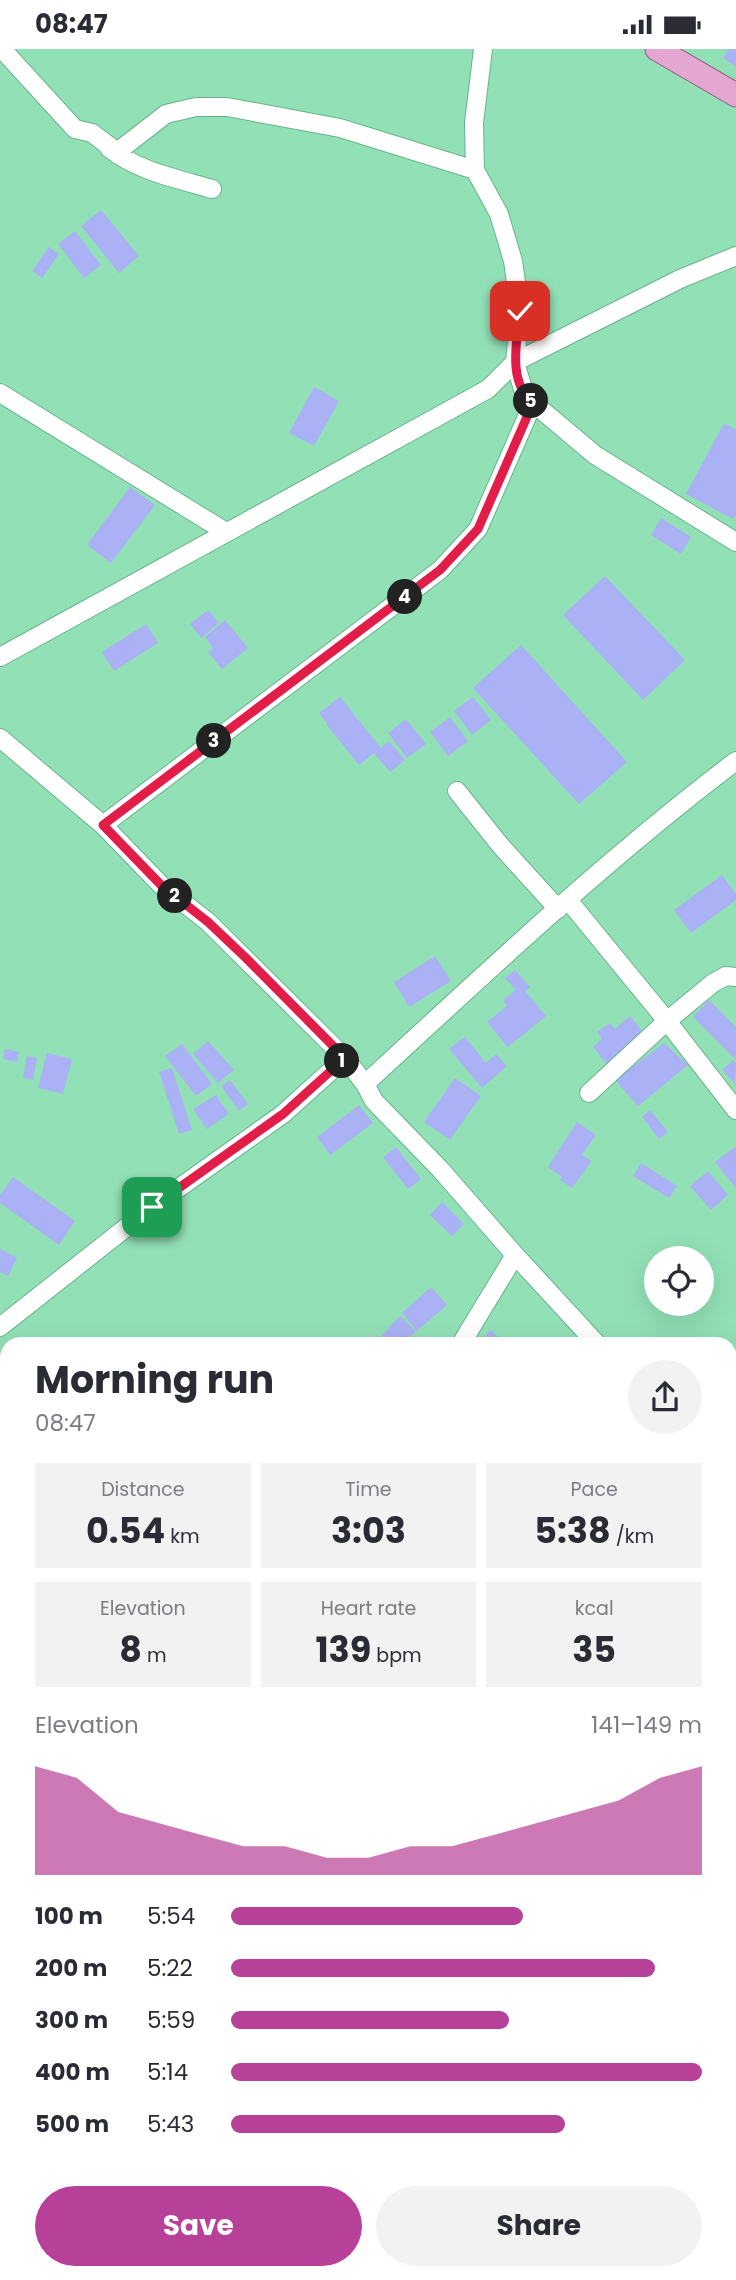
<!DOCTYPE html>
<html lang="en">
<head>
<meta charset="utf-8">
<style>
  :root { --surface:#fff; --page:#f2f2f3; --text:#2b2b33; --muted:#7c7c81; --accent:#b74198 }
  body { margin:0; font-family:Poppins,sans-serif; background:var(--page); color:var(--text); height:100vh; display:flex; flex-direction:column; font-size:26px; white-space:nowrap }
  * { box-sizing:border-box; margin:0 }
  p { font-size:23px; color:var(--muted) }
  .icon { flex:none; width:38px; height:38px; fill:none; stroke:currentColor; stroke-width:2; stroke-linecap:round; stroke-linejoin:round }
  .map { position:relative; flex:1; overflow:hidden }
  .sheet { position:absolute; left:0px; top:1288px; width:737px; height:943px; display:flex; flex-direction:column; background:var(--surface); border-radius:21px 21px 0 0; box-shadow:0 7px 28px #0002 }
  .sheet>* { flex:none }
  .fabs { position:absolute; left:644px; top:1197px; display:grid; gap:14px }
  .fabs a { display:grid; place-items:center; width:70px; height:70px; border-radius:50%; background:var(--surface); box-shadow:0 7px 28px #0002; font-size:35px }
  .pin { position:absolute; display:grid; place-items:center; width:60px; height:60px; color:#fff; margin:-30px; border-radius:14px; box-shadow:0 4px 10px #0006 }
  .km { position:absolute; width:35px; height:35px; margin:-18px; border-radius:50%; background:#222; color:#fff; font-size:19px; line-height:35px; text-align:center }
  .round { display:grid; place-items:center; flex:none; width:74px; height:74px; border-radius:37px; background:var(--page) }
  .head { display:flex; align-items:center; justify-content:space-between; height:119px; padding:0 35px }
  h1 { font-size:38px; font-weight:700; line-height:52px }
  .metrics { display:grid; grid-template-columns:repeat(3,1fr); gap:10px; height:119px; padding:7px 35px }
  .metrics div { display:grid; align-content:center; border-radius:0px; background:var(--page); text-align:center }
  .metrics b { font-size:35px; font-weight:700 }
  .metrics small { font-size:19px; font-weight:400 }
  .metrics p { font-size:19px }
  .chart { height:196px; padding:14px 35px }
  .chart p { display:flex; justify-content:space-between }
  .chart svg { width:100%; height:126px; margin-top:7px; fill:var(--accent); opacity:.7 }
  .action { display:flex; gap:14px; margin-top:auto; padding:14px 35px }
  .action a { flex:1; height:80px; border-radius:42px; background:var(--accent); color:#fff; font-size:28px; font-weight:700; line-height:80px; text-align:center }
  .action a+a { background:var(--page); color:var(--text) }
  ul { padding:0 35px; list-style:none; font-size:23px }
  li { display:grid; grid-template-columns:112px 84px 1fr; align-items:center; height:52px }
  li i { height:18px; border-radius:9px; background:var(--accent) }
  .status { display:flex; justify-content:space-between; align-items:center; height:49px; padding:0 35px; background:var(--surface); direction:ltr }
  .status svg { height:19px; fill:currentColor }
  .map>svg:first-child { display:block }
  .building { fill:#aab1f5 }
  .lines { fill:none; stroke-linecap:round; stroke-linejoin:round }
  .minor-casing { stroke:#67b48b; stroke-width:20 }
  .major-casing { stroke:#935d86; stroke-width:25 }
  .minor { stroke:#fff; stroke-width:18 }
  .major { stroke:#e3a7d1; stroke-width:23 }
  .route-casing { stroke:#fff; stroke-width:14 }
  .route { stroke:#e11d48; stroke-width:9 }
</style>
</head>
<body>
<div class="status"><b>08:47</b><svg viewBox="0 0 49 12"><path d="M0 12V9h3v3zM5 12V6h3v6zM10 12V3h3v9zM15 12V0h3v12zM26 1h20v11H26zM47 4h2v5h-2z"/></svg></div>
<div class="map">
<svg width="736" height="2231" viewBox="0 0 736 2231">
  <rect width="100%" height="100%" fill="#92e0b6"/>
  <!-- building -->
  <path class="building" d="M729 0H736V18L723 9Z
    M101 161 139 207 119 224 81 177Z
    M75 182 101 216 84 229 58 195Z
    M49 198 59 205 42 229 32 222Z
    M314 338 339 352 314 397 289 384Z
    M724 374 736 381V466L733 470 686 445Z
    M130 438 155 456 111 514 87 496Z
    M661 469 691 488 681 505 651 486Z
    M605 527 685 611 643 651 563 566Z
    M208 561 219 574 201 589 190 575Z
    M225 571 248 599 222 620 208 603 213 599 205 588Z
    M146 575 158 594 114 622 102 603Z
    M521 596 627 713 579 755 473 639Z
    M340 648 381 699 389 692 405 711 390 723 374 704 359 716 326 675 327 674 319 664Z
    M473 648 491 671 472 686 454 662Z
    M450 668 468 692 448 707 430 683Z
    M406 670 426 695 407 709 388 684Z
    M722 826 736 845V851L691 884 674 861Z
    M435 907 451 932 409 958 394 933Z
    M515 921 530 938 525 942 546 967 508 998 487 973 507 957 503 951 516 941 505 929Z
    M709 951 736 978V1011L693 968Z
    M630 967 644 984 607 1015 593 998 602 990 597 983 610 974 615 980Z
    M465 988 486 1014 496 1005 507 1017 482 1039 449 1000Z
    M208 992 234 1021 218 1034 193 1005Z
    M664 994 688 1016 638 1057 615 1031Z
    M182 995 212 1035 196 1047 165 1007Z
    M5 1000 19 1003 17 1013 3 1010Z
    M47 1004 72 1010 63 1045 38 1039Z
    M27 1007 37 1009 33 1031 23 1029Z
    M733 1011 736 1014 735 1034 722 1021Z
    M172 1019 192 1081 179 1085 159 1023Z
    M455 1029 481 1047 450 1091 424 1073Z
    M230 1031 248 1055 239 1062 221 1037Z
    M216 1046 229 1065 207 1080 193 1060Z
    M359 1056 373 1074 330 1106 317 1088Z
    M650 1061 668 1083 659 1090 642 1068Z
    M577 1073 596 1086 582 1106 592 1112 572 1139 560 1131 562 1128 548 1118Z
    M736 1097V1139L715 1113Z
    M396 1098 421 1130 408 1140 383 1108Z
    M641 1114 677 1137 669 1149 633 1127Z
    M708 1122 728 1146 711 1161 690 1137Z
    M13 1128 75 1172 59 1196 0 1154V1146Z
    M442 1153 464 1175 452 1187 430 1166Z
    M0 1200 17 1209 8 1227 0 1223Z
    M431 1238 447 1256 417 1282 402 1264Z
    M400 1267 416 1282 403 1295H374Z
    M490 1281 504 1293 503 1295H479Z
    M730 1391 736 1398V1412L732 1415Z
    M7 2006V2042L1 2039 5 2030 0 2027Z
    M0 2167 7 2169 1 2195H0Z
    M7 2191V2224H13L11 2231H0V2211Z
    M29 2224H52L55 2225 53 2231H27Z"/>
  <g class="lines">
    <!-- minor casing -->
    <g class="minor-casing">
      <path id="minor" d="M2 0 75 80 92 84 117 103 166 65 196 58H227L340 79 475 121
        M109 99C137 122 178 130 212 140
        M736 207 680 230 515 313 525 347 595 406 736 493
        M0 344 226 483
        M0 608 488 340 515 313 520 262 513 212 499 165 475 121 474 74 483 0
        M0 689 103 776 161 836 208 873 345 1009 365 1035 374 1052 440 1120 515 1206 597 1295
        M457 742 500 796 558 860
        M103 776 440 521 478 480 533 354
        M568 851 667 972 736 1061
        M365 1035C486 924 605 811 736 712
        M589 1044 667 972 713 934 726 927 736 928
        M0 1278 152 1158 283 1065 345 1009
        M461 1295 515 1206
        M730 1436 736 1443
        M0 1752H7
        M0 1960 7 1946
        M460 2224 461 2231
        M121 2231 124 2224
        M242 2231 243 2224"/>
    </g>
    <!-- major casing -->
    <g class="major-casing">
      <path id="major" d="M657 0 736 46"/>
    </g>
    <!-- minor -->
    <use href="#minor" class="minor"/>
    <!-- major -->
    <use href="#major" class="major"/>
  </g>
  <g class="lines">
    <!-- route casing -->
    <g class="route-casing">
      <path id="route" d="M152 1158 283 1065 345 1009 246 909 208 873 161 836 103 776 440 521 478 480 533 354C507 333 517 291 520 262"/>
    </g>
    <!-- route -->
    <use href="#route" class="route"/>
  </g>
</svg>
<div class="fabs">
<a><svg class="icon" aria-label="locate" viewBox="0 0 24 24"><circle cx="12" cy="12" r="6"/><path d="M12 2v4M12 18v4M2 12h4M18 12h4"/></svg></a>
</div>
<div class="pin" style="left:152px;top:1158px;background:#1e9e55"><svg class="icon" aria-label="arrive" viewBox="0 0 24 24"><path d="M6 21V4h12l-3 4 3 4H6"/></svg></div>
<div class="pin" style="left:520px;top:262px;background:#d93025"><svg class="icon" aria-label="check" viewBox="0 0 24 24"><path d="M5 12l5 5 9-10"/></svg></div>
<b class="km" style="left:342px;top:1012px">1</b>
<b class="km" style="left:175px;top:847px">2</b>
<b class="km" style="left:214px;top:692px">3</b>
<b class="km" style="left:405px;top:548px">4</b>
<b class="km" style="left:531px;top:352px">5</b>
<section class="sheet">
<div class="head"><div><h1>Morning run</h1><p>08:47</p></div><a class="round"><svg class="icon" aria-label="share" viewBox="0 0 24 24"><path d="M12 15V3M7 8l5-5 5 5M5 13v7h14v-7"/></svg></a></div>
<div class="metrics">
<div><p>Distance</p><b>0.54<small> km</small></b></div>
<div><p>Time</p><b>3:03</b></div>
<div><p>Pace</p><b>5:38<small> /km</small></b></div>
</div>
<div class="metrics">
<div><p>Elevation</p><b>8<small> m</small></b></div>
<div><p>Heart rate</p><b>139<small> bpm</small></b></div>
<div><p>kcal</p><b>35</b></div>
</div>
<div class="chart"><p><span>Elevation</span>141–149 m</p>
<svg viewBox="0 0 160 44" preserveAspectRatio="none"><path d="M0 44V6L10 10L20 22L30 26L40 30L50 34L60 34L70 38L80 38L90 34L100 34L110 30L120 26L130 22L140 18L150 10L160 6V44z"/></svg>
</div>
<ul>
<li><b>100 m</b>5:54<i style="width:62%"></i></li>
<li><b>200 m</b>5:22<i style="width:90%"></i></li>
<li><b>300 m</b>5:59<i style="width:59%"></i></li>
<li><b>400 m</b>5:14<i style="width:100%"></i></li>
<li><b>500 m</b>5:43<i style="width:71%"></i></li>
</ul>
<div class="action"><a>Save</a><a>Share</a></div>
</section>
</div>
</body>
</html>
